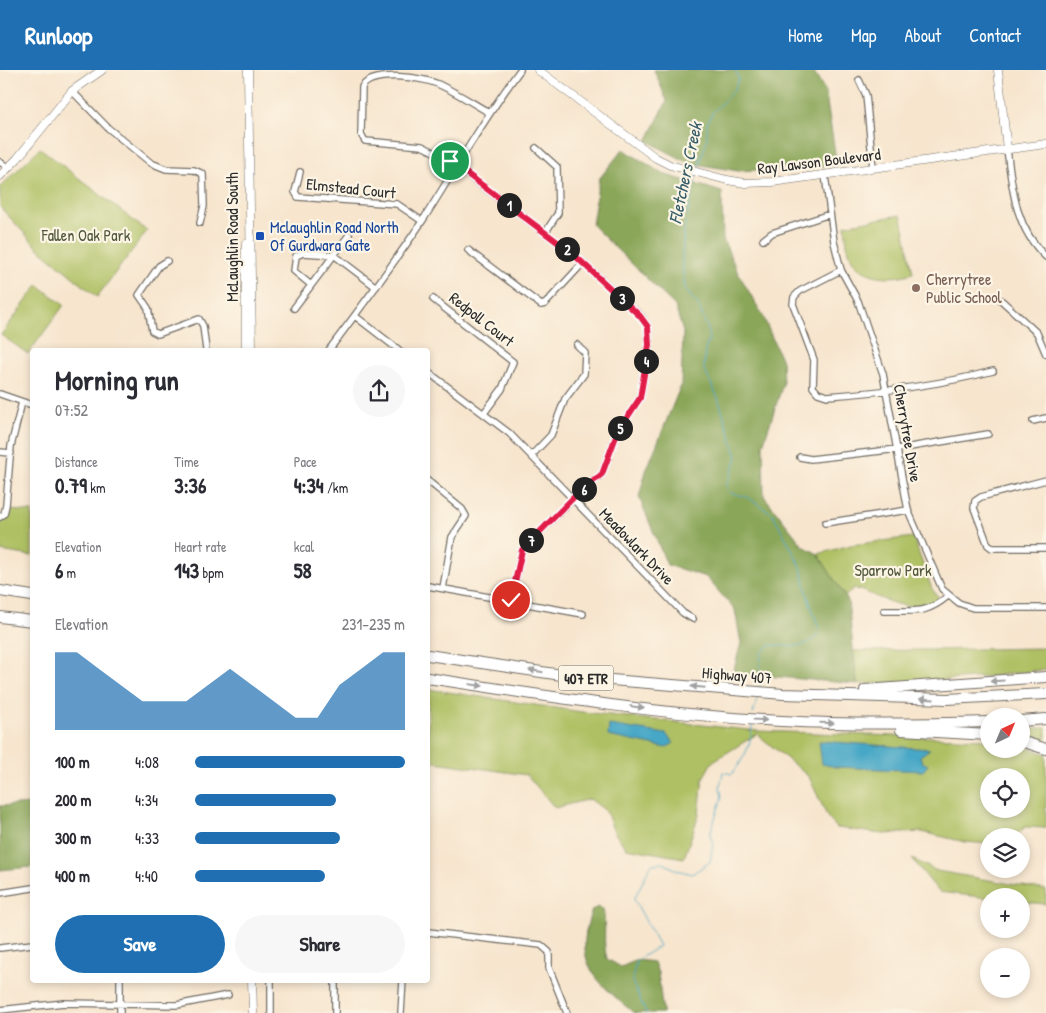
<!DOCTYPE html>
<html lang="en">
<head>
<meta charset="utf-8">
<style>
  :root { --surface:#fff; --page:#f7f7f7; --text:#2b2b33; --muted:#7c7c81; --accent:#1f6fb2 }
  body { margin:0; font-family:"Patrick Hand",sans-serif; background:var(--page); color:var(--text); height:100vh; display:flex; flex-direction:column; font-size:19px; white-space:nowrap }
  * { box-sizing:border-box; margin:0 }
  p { font-size:16px; color:var(--muted) }
  .icon { flex:none; width:28px; height:28px; fill:none; stroke:currentColor; stroke-width:2; stroke-linecap:round; stroke-linejoin:round }
  .map { position:relative; flex:1; overflow:hidden }
  .sheet { position:absolute; left:30px; top:278px; width:400px; height:635px; display:flex; flex-direction:column; background:var(--surface); border-radius:5px; box-shadow:0 2px 8px #0003 }
  .sheet>* { flex:none }
  .needle { width:32px; rotate:44deg }
  .fabs { position:absolute; left:980px; top:638px; display:grid; gap:10px }
  .fabs a { display:grid; place-items:center; width:50px; height:50px; border-radius:50%; background:var(--surface); box-shadow:0 2px 8px #0003; font-size:25px }
  .pin { position:absolute; display:grid; place-items:center; width:42px; height:42px; color:#fff; margin:-21px; border:2px solid #fff; border-radius:50%; box-shadow:0 1px 5px #0007 }
  .km { position:absolute; width:25px; height:25px; margin:-12px; border-radius:50%; background:#222; color:#fff; font-size:14px; line-height:25px; text-align:center }
  .round { display:grid; place-items:center; flex:none; width:52px; height:52px; border-radius:26px; background:var(--page) }
  .overview { display:flex; align-items:center; justify-content:space-between; height:85px; padding:0 25px }
  h1 { font-size:28px; font-weight:700; line-height:38px }
  .metrics { display:grid; grid-template-columns:repeat(3,1fr); gap:8px; height:85px; padding:5px 25px }
  .metrics div { display:grid; align-content:center }
  .metrics b { font-size:21px; font-weight:700 }
  .metrics small { font-size:14px; font-weight:400 }
  .metrics p { font-size:14px }
  .chart { height:140px; padding:10px 25px }
  .chart p { display:flex; justify-content:space-between }
  .chart svg { width:100%; height:90px; margin-top:5px; fill:var(--accent); opacity:.7 }
  .cta { display:flex; gap:10px; margin-top:auto; padding:10px 25px }
  .cta a { flex:1; height:58px; border-radius:30px; background:var(--accent); color:#fff; font-size:20px; font-weight:700; line-height:58px; text-align:center }
  .cta a+a { background:var(--page); color:var(--text) }
  ul { padding:0 25px; list-style:none; font-size:16px }
  li { display:grid; grid-template-columns:80px 60px 1fr; align-items:center; height:38px }
  li i { height:12px; border-radius:6px; background:var(--accent) }
  header { display:flex; align-items:center; gap:30px; box-sizing:border-box; height:70px; padding:0 25px; background:var(--accent); color:#fff }
  header strong { font-size:24px }
  nav { display:flex; gap:28px; margin-inline-start:auto; font-size:18px }
  .map>svg:first-child { display:block }
  .green { fill:#aec063; stroke:#6c7647; fill-rule:evenodd }
  .forest { fill:#8aa659; stroke:#5a6842 }
  .water { fill:#47a7c6; stroke:#396978 }
  .lines { fill:none; stroke-linecap:round; stroke-linejoin:round }
  .stream { stroke:#47a7c6; stroke-width:1 }
  .minor-casing { stroke:#726c64; stroke-width:8 }
  .tertiary-casing { stroke:#726c64; stroke-width:9 }
  .motorway-casing { stroke:#726c64; stroke-width:12 }
  .minor { stroke:#fff; stroke-width:5.5 }
  .tertiary { stroke:#fff; stroke-width:8 }
  .motorway { stroke:#fff; stroke-width:10 }
  .oneway { fill:#a0a0a0 }
  .route-casing { stroke:#fff; stroke-width:10 }
  .route { stroke:#e11d48; stroke-width:6 }
  .transit-dot { fill:#1a4fb4; stroke:#fcf5e5; stroke-width:2 }
  .education-dot { fill:#8d6e63; stroke:#fcf5e5; stroke-width:2 }
  .labels { text-anchor:middle; dominant-baseline:central; stroke-width:4.5; stroke-linejoin:round; paint-order:stroke }
  .shield { fill:#fcf5e5; stroke:#6a6863; stroke-width:1 }
  .shield-label { font-size:15px; font-weight:bold; fill:#2b2b2b }
  .street-label { font-size:16px; fill:#2b2b2b; stroke:#fcf5e5 }
  .transit-label { font-size:16px; fill:#164399; stroke:#fcf5e5; text-anchor:start }
  .park-label { font-size:16px; fill:#52583c; stroke:#fcf5e5 }
  .education-label { font-size:16px; fill:#785e54; stroke:#fcf5e5; text-anchor:start }
  .water-label { font-size:18px; font-style:italic; fill:#365d69; stroke:#fcf5e5 }
</style>
</head>
<body>
<header>
<strong>Runloop</strong>
<nav><a>Home</a><a>Map</a><a>About</a><a>Contact</a></nav>
</header>
<div class="map">
<svg width="1046" height="943" viewBox="0 0 1046 943">
  <rect width="100%" height="100%" fill="#fcf5e5"/>
  <filter id="ink" filterUnits="userSpaceOnUse"><feTurbulence type="fractalNoise" baseFrequency=".02" numOctaves="2"/><feDisplacementMap in="SourceGraphic" scale="10" xChannelSelector="R" yChannelSelector="G"/><feConvolveMatrix kernelMatrix="1 2 1 2 8 2 1 2 1" color-interpolation-filters="sRGB"/></filter>
  <filter id="wash" filterUnits="userSpaceOnUse"><feTurbulence type="fractalNoise" baseFrequency=".0096" numOctaves="4" result="noise"/><feDisplacementMap in="SourceGraphic" scale="20" xChannelSelector="R" yChannelSelector="G"/><feGaussianBlur stdDeviation="1.12" result="paint"/><feColorMatrix in="noise" values="0 0 0 0 0 0 0 0 0 0 0 0 0 0 0 0 0 1.4 0 .05"/><feComposite in="paint" operator="in"/></filter>
  <g filter="url(#wash)">
    <rect width="100%" height="100%" fill="#f7e5ce"/>
    <!-- green -->
    <path class="green" d="M40 78 147 161 97 227 39 179 0 137V117Z
      M900 145 902 148 913 203C892 210 857 210 849 182 846 174 846 164 845 155Z
      M38 215 64 235 28 284 1 265Z
      M10 440 32 442V486L0 481V453L6 449Z
      M913 467 932 519 940 529C913 548 881 527 854 518L845 527 818 484 851 475Z
      M1046 578V599C984 609 920 612 857 614L853 581Z
      M428 619 582 642 758 661 984 669 989 670V679H1021V676L1046 684V758L1025 757 1015 766H989V774L965 772 922 762 882 764 837 758 828 748 809 707 757 664 712 692 703 708 699 744 684 788 626 778 614 762 606 741 590 729 555 738 527 705 428 691ZM989 706H1021V739H989Z
      M1046 658V675L1041 672 1021 667V659Z
      M912 789 937 801 1046 820V834L1021 832V826L989 828 939 822Z"/>
    <!-- forest -->
    <path class="forest" d="M654 0H812L825 20 837 95 738 101 689 93 647 71 667 31Z
      M623 79 663 104 722 122 723 169 737 201 763 246 782 291 783 314 763 375 764 426 803 476 818 484 848 531 857 614 733 603 741 573 735 540 706 507 667 495 639 427 646 401 681 315 683 262 675 236 592 155 599 109Z
      M32 734V797L0 800V736Z
      M598 837 603 839C607 857 602 870 607 889L621 897 637 890 654 892 658 903 663 943H634C596 911 572 894 592 840Z"/>
    <!-- water -->
    <path class="water" d="M609 655 666 664 674 673 666 678 608 666Z
      M819 671 833 672 930 679 920 686 922 692 928 695 923 701 836 697 822 694Z"/>
    <g class="lines">
      <!-- stream -->
      <path class="stream" d="M698 98 707 70V54L712 43 734 20 739 8 735 0
        M697 104 684 159 682 190 685 219 698 235 707 257 709 269 705 281 704 299 718 328 737 387 726 417 730 423 747 427 773 444 801 497 808 527 820 561C806 581 793 576 770 575L761 583 760 617
        M753 644 758 626
        M646 943 632 911 636 891 659 876 634 829 651 795 661 792 677 800 692 804 710 792 713 774 710 764 722 727 720 717 723 702 732 704C745 687 752 674 752 653"/>
    </g>
  </g>
  <g filter="url(#ink)">
    <g class="lines">
      <!-- minor casing -->
      <g class="minor-casing">
        <path id="minor" d="M859 10 866 25 873 98
          M72 21 108 58 151 93 166 99 194 100 203 104 204 136 200 153
          M490 43C474 34 459 24 442 16 426 7 373 0 362 17L361 64 365 71 422 76 442 86 572 183 641 246 648 257 649 275 640 328 618 361 602 404 573 429 522 480 511 531
          M536 78 557 97 558 143 545 163
          M1007 79C1012 118 1015 158 1046 187
          M0 92 9 98
          M300 102 295 122 298 127 397 134 422 151
          M825 105 834 172 841 200 858 231 883 304 908 440 942 519 959 533 973 538H1046
          M763 170 772 163 830 144
          M468 180 541 235 545 234 583 193
          M167 191 159 196 139 225 148 238 152 261 158 264 199 249 203 256 206 280
          M841 200 800 221 794 227 793 234 814 290 813 317 818 323 827 326C884 322 939 315 993 301
          M311 215 294 201 296 186 303 183 334 185 349 165
          M433 229 513 292 502 319 484 343
          M1001 230 1037 263 1046 284
          M294 238 334 185 376 217
          M355 246 399 280
          M329 280C361 237 393 195 423 150 455 100 484 48 520 0
          M428 302 509 363 683 543 693 549
          M0 324 32 335
          M1033 351 1046 348
          M0 382 11 383
          M532 385 551 365 565 329 584 304 585 283 577 275
          M800 387 811 389 898 379 988 364
          M1046 410 981 427 975 431 974 438 988 475 992 478H1046
          M428 411 462 439 466 446 452 467 443 518
          M0 447 4 444 6 435 11 376 22 332
          M825 453 908 440
          M428 516 583 544
          M884 541C914 540 924 546 948 526
          M0 823 32 818
          M428 862 541 875 549 882V898L567 943
          M0 878 32 874
          M271 910V943
          M335 910V943
          M0 940 64 933 177 935 228 925
          M120 943V910
          M401 943 403 910"/>
      </g>
      <!-- tertiary casing -->
      <g class="tertiary-casing">
        <path id="tertiary" d="M248 0 252 280
          M538 0 656 88 670 95 727 110 745 113 772 112 1046 74
          M998 0 1007 79
          M0 106 17 89 72 21 102 0
          M246 174V280
          M252 910 253 943"/>
      </g>
      <!-- motorway casing -->
      <g class="motorway-casing">
        <path id="motorway" d="M0 521 32 526
          M0 547 32 551
          M428 585 575 607 783 624 947 629 1046 624
          M428 608C544 626 663 645 781 651 850 655 919 654 989 652
          M865 620 1046 607
          M1021 651 1046 649
          M901 660 989 665
          M1021 671 1046 679"/>
      </g>
      <!-- minor -->
      <use href="#minor" class="minor"/>
      <!-- tertiary -->
      <use href="#tertiary" class="tertiary"/>
      <!-- motorway -->
      <use href="#motorway" class="motorway"/>
    </g>
    <!-- one-way arrows -->
    <defs><path id="oneway-solid" d="M-6-.8H1V-3.2L6.5 0L1 3.2V.8H-6Z" transform="scale(1.25)"/></defs>
    <g class="oneway">
      <use href="#oneway-solid" transform="translate(536 601) rotate(-171)"/>
      <use href="#oneway-solid" transform="translate(997 611) rotate(176)"/>
      <use href="#oneway-solid" transform="translate(476 615) rotate(8)"/>
      <use href="#oneway-solid" transform="translate(698 617) rotate(-175)"/>
      <use href="#oneway-solid" transform="translate(927 629) rotate(-177)"/>
      <use href="#oneway-solid" transform="translate(637 637) rotate(7)"/>
      <use href="#oneway-solid" transform="translate(760 650) rotate(4)"/>
      <use href="#oneway-solid" transform="translate(827 653) rotate(2)"/>
    </g>
  </g>
  <g class="lines" filter="url(#ink)">
    <!-- route casing -->
    <g class="route-casing">
      <path id="route" d="M450 91 572 183 640 246 648 257 649 275 640 328 618 361 602 404 573 428 522 480 511 530"/>
    </g>
    <!-- route -->
    <use href="#route" class="route"/>
  </g>
  <!-- markers -->
  <rect class="transit-dot" x="255" y="161" width="10" height="10" rx="2.5"/>
  <circle class="education-dot" cx="916" cy="218" r="5"/>
  <g class="labels">
    <!-- shield labels -->
    <rect class="shield" x="558.5" y="595.5" width="55" height="25" rx="4"/>
    <g class="shield-label">
      <text x="586" y="608">407 ETR</text>
    </g>
    <!-- street labels -->
    <g class="street-label">
      <text transform="translate(819 91) rotate(-7)">Ray Lawson Boulevard</text>
      <text transform="translate(351 118) rotate(6)">Elmstead Court</text>
      <text transform="translate(232 167) rotate(-90)">McLaughlin Road South</text>
      <text transform="translate(482 249) rotate(38)">Redpoll Court</text>
      <text transform="translate(908 363) rotate(80)">Cherrytree Drive</text>
      <text transform="translate(637 476) rotate(46)">Meadowlark Drive</text>
      <text transform="translate(737 605) rotate(5)">Highway 407</text>
    </g>
    <!-- transit labels -->
    <g class="transit-label">
      <text x="270" y="157">Mclaughlin Road North<tspan x="270" dy="18">Of Gurdwara Gate</tspan></text>
    </g>
    <!-- park labels -->
    <g class="park-label">
      <text x="86" y="165">Fallen Oak Park</text>
      <text x="893" y="500">Sparrow Park</text>
    </g>
    <!-- education labels -->
    <g class="education-label">
      <text x="926" y="209">Cherrytree<tspan x="926" dy="18">Public School</tspan></text>
    </g>
    <!-- water labels -->
    <g class="water-label">
      <text transform="translate(685 103) rotate(-78)">Fletchers Creek</text>
    </g>
  </g>
</svg>
<div class="fabs">
<a><svg class="needle" viewBox="-14 -14 28 28"><path d="M0-13l5 13h-10z" fill="#e53935"/><path d="M0 13l5-13h-10z" fill="#7c7c81"/></svg></a>
<a><svg class="icon" aria-label="locate" viewBox="0 0 24 24"><circle cx="12" cy="12" r="6"/><path d="M12 2v4M12 18v4M2 12h4M18 12h4"/></svg></a>
<a><svg class="icon" aria-label="layers" viewBox="0 0 24 24"><path d="M12 4l9 5-9 5-9-5zM3 14l9 5 9-5"/></svg></a>
<a>+</a>
<a>−</a>
</div>
<div class="pin" style="left:450px;top:91px;background:#1e9e55"><svg class="icon" aria-label="arrive" viewBox="0 0 24 24"><path d="M6 21V4h12l-3 4 3 4H6"/></svg></div>
<div class="pin" style="left:511px;top:530px;background:#d93025"><svg class="icon" aria-label="check" viewBox="0 0 24 24"><path d="M5 12l5 5 9-10"/></svg></div>
<b class="km" style="left:509px;top:135px">1</b>
<b class="km" style="left:567px;top:179px">2</b>
<b class="km" style="left:622px;top:228px">3</b>
<b class="km" style="left:646px;top:291px">4</b>
<b class="km" style="left:620px;top:358px">5</b>
<b class="km" style="left:584px;top:419px">6</b>
<b class="km" style="left:531px;top:470px">7</b>
<section class="sheet">
<div class="overview"><div><h1>Morning run</h1><p>07:52</p></div><a class="round"><svg class="icon" aria-label="share" viewBox="0 0 24 24"><path d="M12 15V3M7 8l5-5 5 5M5 13v7h14v-7"/></svg></a></div>
<div class="metrics">
<div><p>Distance</p><b>0.79<small> km</small></b></div>
<div><p>Time</p><b>3:36</b></div>
<div><p>Pace</p><b>4:34<small> /km</small></b></div>
</div>
<div class="metrics">
<div><p>Elevation</p><b>6<small> m</small></b></div>
<div><p>Heart rate</p><b>143<small> bpm</small></b></div>
<div><p>kcal</p><b>58</b></div>
</div>
<div class="chart"><p><span>Elevation</span>231–235 m</p>
<svg viewBox="0 0 160 44" preserveAspectRatio="none"><path d="M0 44V6L10 6L20 14L30 22L40 30L50 30L60 30L70 22L80 14L90 22L100 30L110 38L120 38L130 22L140 14L150 6L160 6V44z"/></svg>
</div>
<ul>
<li><b>100 m</b>4:08<i style="width:100%"></i></li>
<li><b>200 m</b>4:34<i style="width:67%"></i></li>
<li><b>300 m</b>4:33<i style="width:69%"></i></li>
<li><b>400 m</b>4:40<i style="width:62%"></i></li>
</ul>
<div class="cta"><a>Save</a><a>Share</a></div>
</section>
</div>
</body>
</html>
